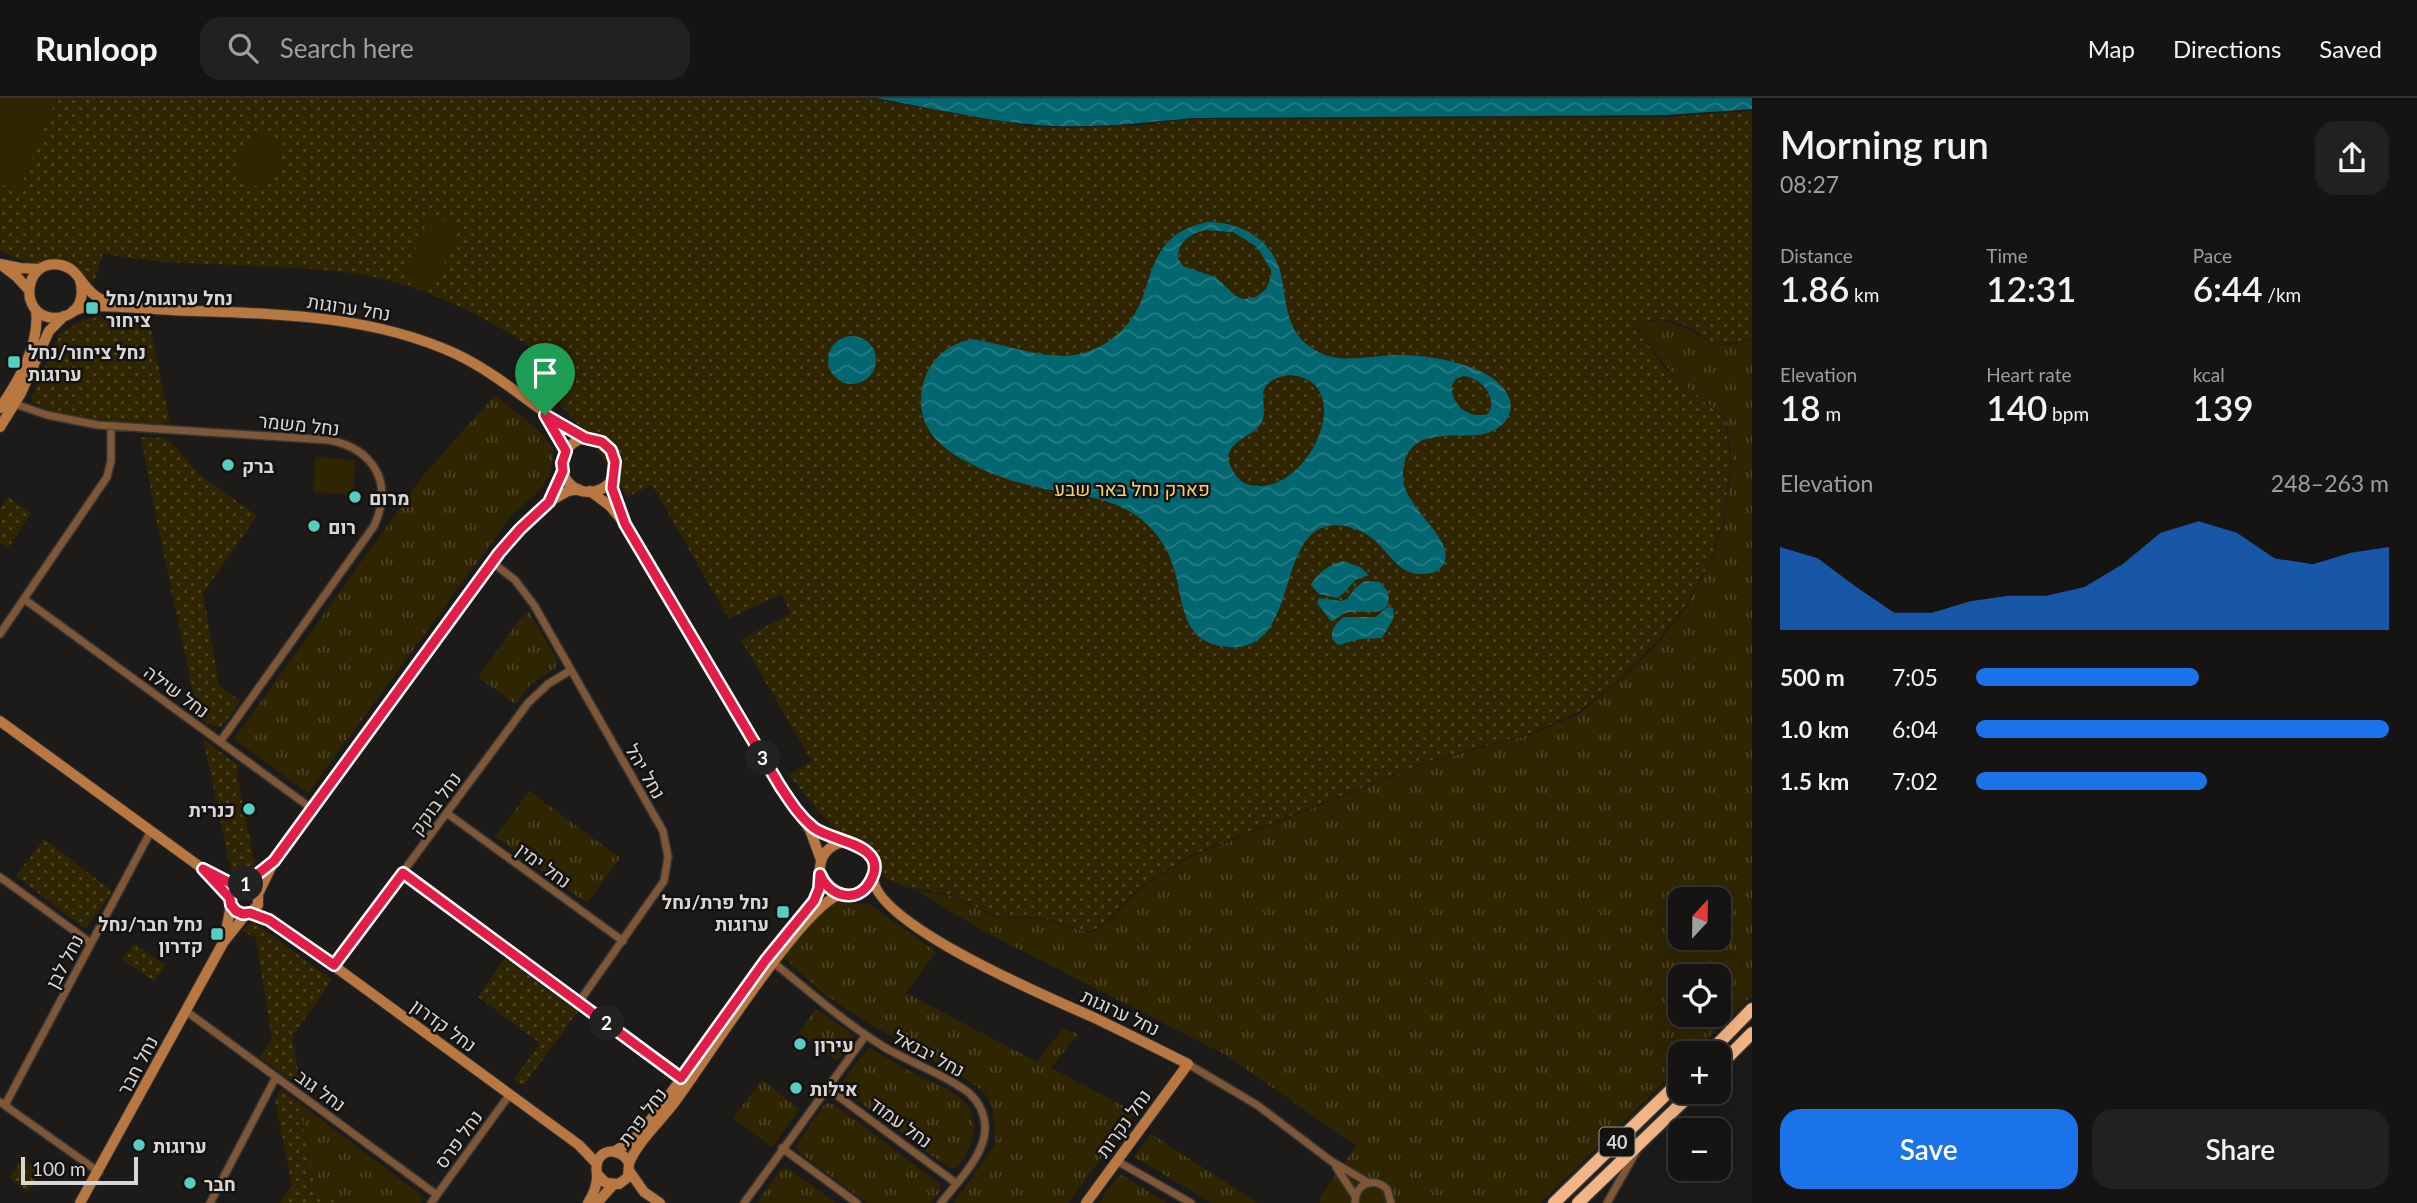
<!DOCTYPE html>
<html lang="en">
<head>
<meta charset="utf-8">
<style>
  :root { --surface:#151413; --page:#222121; --text:#f1f3f6; --muted:#9d9ea0; --line:#343333; --accent:#1a73e8 }
  body { margin:0; font-family:Lato,Heebo,sans-serif; background:var(--page); color:var(--text); height:100vh; display:flex; flex-direction:column; font-size:26px; white-space:nowrap }
  * { box-sizing:border-box; margin:0 }
  p { font-size:23px; color:var(--muted) }
  .icon { flex:none; width:38px; height:38px; fill:none; stroke:currentColor; stroke-width:2; stroke-linecap:round; stroke-linejoin:round }
  .map { position:relative; flex:1; overflow:hidden }
  .sheet { display:flex; flex-direction:column; background:var(--surface); width:665px }
  .sheet>* { flex:none }
  .needle { width:46px; rotate:22deg }
  .controls { position:absolute; left:1668px; top:789px; display:grid; gap:14px }
  .controls a { display:grid; place-items:center; width:63px; height:63px; border-radius:14px; background:var(--surface); box-shadow:0 7px 28px #0002,0 0 0 2px var(--line); font-size:35px }
  .scale { position:absolute; left:21px; bottom:18px; width:117px; box-sizing:border-box; padding-left:7px; border:4px solid #d8d7d5; border-top:0; font-size:19px; line-height:24px; white-space:nowrap; color:#d8d7d5; -webkit-text-stroke:5px #131210; paint-order:stroke }
  .pin { position:absolute; display:grid; place-items:center; width:60px; height:60px; color:#fff; margin:-72px -30px; border-radius:50% 50% 50% 0; rotate:-45deg; box-shadow:0 0 7px #0007 }
  .pin .icon { rotate:45deg }
  .km { position:absolute; width:35px; height:35px; margin:-18px; border-radius:50%; background:#222; color:#fff; font-size:19px; line-height:35px; text-align:center }
  .round { display:grid; place-items:center; flex:none; width:74px; height:74px; border-radius:21px; background:var(--page) }
  .head { display:flex; align-items:center; justify-content:space-between; height:119px; padding:0 28px }
  h1 { font-size:38px; font-weight:600; line-height:52px }
  .stats { display:grid; grid-template-columns:repeat(3,1fr); gap:10px; height:119px; padding:7px 28px }
  .stats div { display:grid; align-content:center }
  .stats b { font-size:35px; font-weight:600 }
  .stats small { font-size:19px; font-weight:400 }
  .stats p { font-size:19px }
  .chart { height:196px; padding:14px 28px }
  .chart p { display:flex; justify-content:space-between }
  .chart svg { width:100%; height:126px; margin-top:7px; fill:var(--accent); opacity:.7 }
  .button { display:flex; gap:14px; margin-top:auto; padding:14px 28px }
  .button a { flex:1; height:80px; border-radius:21px; background:var(--accent); color:#fff; font-size:28px; font-weight:600; line-height:80px; text-align:center }
  .button a+a { background:var(--page); color:var(--text) }
  ul { padding:0 28px; list-style:none; font-size:23px }
  li { display:grid; grid-template-columns:112px 84px 1fr; align-items:center; height:52px }
  li i { height:18px; border-radius:9px; background:var(--accent) }
  header { display:flex; align-items:center; gap:42px; box-sizing:border-box; height:98px; padding:0 35px; background:var(--surface); border-bottom:2px solid var(--line) }
  header strong { font-size:33px }
  nav { display:flex; gap:38px; margin-inline-start:auto; font-size:24px }
  .search { width:490px; height:63px; background:var(--page); display:flex; align-items:center; gap:18px; box-sizing:border-box; padding:0 24px; border-radius:21px; color:var(--muted); font-size:26px }
  main { display:flex; flex:1; min-height:0 }
  .map>svg:first-child { display:block }
  .grass { fill:url(#grass-tufts); fill-rule:evenodd }
  .park { fill:url(#park-dots) }
  .garden { fill:#302501 }
  .water { fill:url(#water-waves); fill-rule:evenodd }
  .lines { fill:none; stroke-linecap:round; stroke-linejoin:round }
  .street-casing { stroke:#363533; stroke-width:10 }
  .secondary-casing { stroke:#363533; stroke-width:12 }
  .highway-casing { stroke:#363533; stroke-width:15 }
  .street { stroke:#7f5736; stroke-width:7 }
  .secondary { stroke:#b97841; stroke-width:10 }
  .highway { stroke:#f3b585; stroke-width:12 }
  .route-casing { stroke:#fff; stroke-width:14 }
  .route { stroke:#e11d48; stroke-width:9 }
  .poi-dot { fill:#57cec2; stroke:#131210; stroke-width:2.5 }
  .labels { text-anchor:middle; dominant-baseline:central; stroke-width:5; stroke-linejoin:round; paint-order:stroke }
  .shield { fill:#131210; stroke:#9d9c9a; stroke-width:2 }
  .shield-label { font-size:18px; font-weight:bold; fill:#d8d7d5 }
  .poi-label { font-size:19px; font-weight:bold; fill:#d8d7d5; stroke:#131210; text-anchor:start }
  .street-label { font-size:19px; fill:#d8d7d5; stroke:#131210 }
  .park-label { font-size:19px; fill:#f6d269; stroke:#131210 }
</style>
</head>
<body>
<header>
<strong>Runloop</strong>
<div class="search"><svg class="icon" aria-label="search" viewBox="0 0 24 24"><circle cx="10" cy="10" r="6"/><path d="M15 15l6 6"/></svg>Search here</div>
<nav><a>Map</a><a>Directions</a><a>Saved</a></nav>
</header>
<main>
<div class="map">
<svg width="1752" height="1105" viewBox="0 0 1752 1105">
  <defs>
    <pattern id="grass-tufts" width="24" height="20" patternUnits="userSpaceOnUse" patternTransform="scale(1.75)"><rect width="24" height="20" fill="#302501"/><path d="M3 7l-1-3M5 7V3M7 7l1-3M15 17l-1-3M17 17v-4M19 17l1-3" fill="none" stroke="#4d4425"/></pattern>
    <pattern id="park-dots" width="8" height="8" patternUnits="userSpaceOnUse" patternTransform="scale(1.75)"><rect width="8" height="8" fill="#302501"/><path d="M2 2h.1M6 6h.1" fill="none" stroke="#4d4425" stroke-width="1.8" stroke-linecap="round"/></pattern>
    <pattern id="water-waves" width="16" height="10" patternUnits="userSpaceOnUse" patternTransform="scale(1.75)"><rect width="16" height="10" fill="#036771"/><path d="M0 5q4-4 8 0t8 0" fill="none" stroke="#277c84"/></pattern>
  </defs>
  <rect width="100%" height="100%" fill="#1c1b19"/>
  <!-- grass -->
  <path class="grass" d="M1661 222 1690 232 1713 246 1728 247 1752 241V898L1693 955 1680 956V969L1540 1105H1320V1099L1356 1048 1226 957 985 834 917 793 948 797 995 819 1041 821 1091 835 1109 823 1140 791 1190 759 1429 664 1532 636 1579 616 1620 583 1658 545 1685 511 1711 464 1724 424 1732 363 1726 320C1692 293 1658 268 1638 229L1644 224ZM1680 802H1718V840H1680ZM1680 878H1718V917H1680Z
    M495 297 536 330 553 350C553 389 537 393 511 418L308 695 234 641 423 378Z
    M529 514 558 563 555 570 532 585 515 606 478 579 520 521Z
    M529 693 620 760 587 805 495 739Z
    M837 804 869 806 936 854 906 895 1037 964 1063 930 1078 936 1051 970 1135 1014 1068 1105H954L996 1045 992 1008 985 996 974 986 857 918 824 896 783 859 827 810Z
    M816 911 855 938 837 963 799 934Z
    M868 949C882 957 897 966 911 974 935 987 974 995 974 1029 973 1044 967 1058 957 1069L949 1070 842 991 841 986Z
    M762 982 800 1011 772 1049 733 1020Z
    M299 1005 424 1099 420 1105H337L315 1089Z
    M828 1005 835 1007 940 1086 941 1092 931 1105H867L800 1055 796 1048 824 1007Z
    M1151 1036 1258 1105H1212L1134 1059Z
    M782 1070 789 1071 836 1105H761L758 1103Z
    M1122 1077 1167 1105H1099L1116 1081Z"/>
  <!-- park -->
  <path class="park" d="M0 0H867L1028 28 1071 30 1140 27 1193 21 1666 19 1752 13V240C1740 243 1725 248 1713 245 1706 242 1700 236 1694 232 1677 222 1652 215 1636 229L1662 268 1725 321 1731 363 1723 423 1710 464 1684 510 1656 544 1619 582 1578 614 1532 635 1429 663 1189 758 1139 790 1108 822 1091 834 1041 820 996 818 948 796 906 789 887 781 824 720 789 677 812 663 741 542 791 515 781 496 729 521 652 387 627 399C608 365 571 310 539 289L555 266C500 226 441 194 374 179 329 170 282 170 236 167 192 165 147 165 103 155L94 184C81 181 77 166 63 162 53 160 45 165 36 165 26 165 13 158 4 155L0 153Z
    M100 219 149 222 170 325C134 326 62 322 32 304V299L59 236 86 221Z
    M141 339 164 340 171 344 199 376 257 418 203 495 219 587 240 603 224 626 219 629 207 626 198 617 157 424Z
    M8 399 31 415 8 450 0 445V410Z
    M203 641 239 668 236 673 255 767 246 779 241 781 232 776Z
    M44 741 113 794 85 831 16 778Z
    M250 824 255 825 332 882 292 939 301 990 260 959 272 941 256 840 242 832Z
    M134 845 166 867 154 883 122 862Z
    M505 860 578 914 523 988 514 981 540 945 478 899Z
    M281 991 299 1005 315 1089 337 1105H280L292 1088 275 1002Z
    M23 1061 42 1074 28 1094 9 1080Z"/>
  <!-- garden -->
  <path class="garden" d="M0 0H57L18 94 0 86Z
    M257 33 283 44 279 70 264 91 238 81C236 62 244 48 257 33Z
    M434 118 455 126 458 132 435 189 430 192 407 183 405 178 428 121Z
    M315 359 355 362 353 397 313 394Z"/>
  <!-- water -->
  <path class="water" d="M876 0H1752V11L1666 17 1193 20C1139 25 1083 32 1028 26 977 21 926 9 876 0Z
    M1207 124C1243 124 1275 143 1282 181 1287 209 1287 236 1315 252 1339 267 1368 258 1395 257 1425 256 1486 265 1505 292 1521 315 1501 335 1477 337 1447 339 1404 330 1403 377 1401 409 1459 442 1443 467 1439 473 1432 476 1424 476 1398 478 1389 453 1372 440 1364 434 1354 430 1345 428 1270 416 1306 554 1229 549 1177 546 1185 499 1172 465 1166 446 1153 430 1137 418 1110 399 1077 397 1045 391 1013 384 983 374 955 357 940 347 927 335 923 318 919 304 921 288 927 275 937 255 952 245 973 241 1002 246 1034 258 1064 258 1099 257 1129 234 1142 201 1150 179 1154 155 1173 139 1183 131 1194 127 1207 124ZM1205 132 1233 134 1257 149 1271 172V179L1266 191 1256 199 1244 201 1237 199 1215 179 1183 168 1178 160C1178 144 1190 136 1205 132ZM1288 277C1358 279 1314 390 1258 388 1248 388 1240 384 1235 376 1214 346 1250 341 1260 327 1273 307 1246 286 1288 277ZM1463 278C1480 279 1499 299 1488 316 1469 322 1450 306 1452 287L1456 281Z
    M828 262a24 24 0 1 1 48 0a24 24 0 1 1-48 0Z
    M1343 463 1360 469 1369 477 1355 482 1345 494 1337 500 1319 496 1311 487C1317 475 1330 466 1343 463Z
    M1365 483 1380 484 1388 494C1394 524 1360 510 1346 515 1340 517 1337 521 1331 523L1317 505 1319 500 1341 503 1347 501 1356 489Z
    M1387 509 1393 510 1394 518 1391 525 1382 540 1360 541 1339 547C1325 539 1334 526 1344 519H1376Z"/>
  <g class="lines">
    <!-- street casing -->
    <g class="street-casing">
      <path id="street" d="M15 306 47 317 98 327 329 342C374 351 394 385 374 428L220 644
        M492 464 515 482 534 507 663 733 668 759 664 783 579 904
        M24 501 311 710
        M0 536 107 379 111 363V328
        M448 716 623 843
        M403 775 681 980
        M0 779 91 845
        M774 865C810 894 845 925 884 949 909 964 948 978 969 995 978 1003 984 1015 985 1027 987 1056 957 1084 941 1105
        M334 867 528 605 548 586 571 572
        M186 913 437 1097
        M1188 966 1257 1007 1331 1063 1369 1085
        M827 990 956 1085
        M0 1004 99 1074
        M5 1007 151 733
        M782 1050 857 1105
        M1117 1063 1191 1105
        M1336 1069 1355 1098
        M210 1105 276 979
        M431 1105 510 996
        M744 1105 866 937
        M1355 1105C1355 1086 1373 1078 1387 1091L1391 1105
        M1607 1105 1636 1054"/>
    </g>
    <!-- secondary casing -->
    <g class="secondary-casing">
      <path id="secondary" d="M0 166 20 170 40 171
        M4 169 17 179 28 191
        M80 182C83 193 83 204 74 213 68 218 61 220 53 220 17 217 24 159 61 167 82 171 81 197 111 205
        M73 213 84 209 98 208C130 209 162 212 194 213 283 216 374 218 456 256 503 278 540 316 585 340
        M0 310C19 282 40 247 36 212
        M547 320 566 353
        M0 329 21 295 49 233 64 218
        M562 367a27 27 0 1 1 54 0a27 27 0 1 1-54 0Z
        M611 381 614 400 620 414
        M590 393 610 408 625 426 760 656 810 732 821 762
        M549 403 563 373
        M0 623 203 771 238 789
        M809 725 824 736 845 744
        M210 779 230 800
        M873 779C874 827 1055 902 1097 921 1128 936 1158 951 1188 966L1086 1105
        M244 787 268 768
        M258 796 274 763 311 710 499 455 549 404 568 393 578 391
        M250 815 258 807V796L251 789H238L230 800 231 807 236 813 259 817 289 835 579 1047 597 1066
        M225 838 231 807
        M615 1053 633 1042 653 1019C692 968 727 914 766 862 775 851 783 839 792 828 799 820 808 813 813 804 824 787 813 763 830 750 845 738 868 745 873 764 881 799 832 812 820 776
        M629 1065C639 1042 659 1025 674 1005 704 965 801 810 839 797
        M630 1074 644 1094 660 1105
        M80 1105 223 845 246 816
        M588 1105C593 1097 597 1088 597 1079 597 1073 595 1068 598 1062 606 1048 623 1053 629 1065L628 1079 619 1086 606 1085 597 1076
        M597 1105 613 1087"/>
    </g>
    <!-- highway casing -->
    <g class="highway-casing">
      <path id="highway" d="M1708 956 1752 911
        M1718 969 1752 935
        M1554 1105 1680 983
        M1578 1105 1693 994"/>
    </g>
    <!-- street -->
    <use href="#street" class="street"/>
    <!-- secondary -->
    <use href="#secondary" class="secondary"/>
    <!-- highway -->
    <use href="#highway" class="highway"/>
  </g>
  <g class="lines">
    <!-- route casing -->
    <g class="route-casing">
      <path id="route" d="M545 317 585 340 602 344 611 352 615 364 612 390 625 426 780 688C790 703 799 718 814 730 832 744 892 746 870 784 857 807 828 798 820 776L819 791 814 803 765 863 681 980 403 775 334 867 269 822 250 815 243 816 236 813 231 807 230 800 203 771 238 789 244 787 274 763 499 455 520 431 549 404 563 373 562 365 566 353Z"/>
    </g>
    <!-- route -->
    <use href="#route" class="route"/>
  </g>
  <!-- markers -->
  <g class="poi-dot">
    <rect x="85" y="203" width="14" height="14" rx="3.5"/>
    <rect x="7" y="257" width="14" height="14" rx="3.5"/>
    <circle cx="228" cy="367" r="7"/>
    <circle cx="355" cy="399" r="7"/>
    <circle cx="314" cy="428" r="7"/>
    <circle cx="249" cy="711" r="7"/>
    <rect x="776" y="807" width="14" height="14" rx="3.5"/>
    <rect x="210" y="829" width="14" height="14" rx="3.5"/>
    <circle cx="800" cy="946" r="7"/>
    <circle cx="796" cy="990" r="7"/>
    <circle cx="139" cy="1047" r="7"/>
    <circle cx="190" cy="1085" r="7"/>
  </g>
  <g class="labels">
    <!-- shield labels -->
    <rect class="shield" x="1599.5" y="1029.5" width="35" height="29" rx="5"/>
    <g class="shield-label">
      <text x="1617" y="1044">40</text>
    </g>
    <!-- poi labels -->
    <g class="poi-label">
      <text x="106" y="199">נחל ערוגות/נחל<tspan x="106" dy="22">ציחור</tspan></text>
      <text x="28" y="253">נחל ציחור/נחל<tspan x="28" dy="22">ערוגות</tspan></text>
      <text x="242" y="367">ברק</text>
      <text x="369" y="399">מרום</text>
      <text x="328" y="428">רום</text>
      <text x="235" y="711" text-anchor="end">כנרית</text>
      <text x="769" y="803" text-anchor="end">נחל פרת/נחל<tspan x="769" dy="22">ערוגות</tspan></text>
      <text x="203" y="825" text-anchor="end">נחל חבר/נחל<tspan x="203" dy="22">קדרון</tspan></text>
      <text x="814" y="946">עירון</text>
      <text x="810" y="990">אילות</text>
      <text x="153" y="1047">ערוגות</text>
      <text x="204" y="1085">חבר</text>
    </g>
    <!-- street labels -->
    <g class="street-label">
      <text transform="translate(349 209) rotate(9)">נחל ערוגות</text>
      <text transform="translate(299 326) rotate(6)">נחל משמר</text>
      <text transform="translate(177 593) rotate(36)">נחל שילה</text>
      <text transform="translate(646 673) rotate(60)">נחל יהל</text>
      <text transform="translate(435 705) rotate(-54)">נחל בוקק</text>
      <text transform="translate(544 767) rotate(36)">נחל ימין</text>
      <text transform="translate(64 863) rotate(-62)">נחל לבן</text>
      <text transform="translate(1121 914) rotate(25)">נחל ערוגות</text>
      <text transform="translate(444 927) rotate(36)">נחל קדרון</text>
      <text transform="translate(929 955) rotate(28)">נחל יבנאל</text>
      <text transform="translate(137 967) rotate(-62)">נחל חבר</text>
      <text transform="translate(321 992) rotate(36)">נחל גוב</text>
      <text transform="translate(642 1018) rotate(-53)">נחל פרת</text>
      <text transform="translate(901 1024) rotate(36)">נחל עמוד</text>
      <text transform="translate(1123 1025) rotate(-54)">נחל נקרות</text>
      <text transform="translate(458 1041) rotate(-54)">נחל פרס</text>
    </g>
    <!-- park labels -->
    <g class="park-label">
      <text x="1132" y="390">פארק נחל באר שבע</text>
    </g>
  </g>
</svg>
<div class="controls">
<a><svg class="needle" viewBox="-14 -14 28 28"><path d="M0-13l5 13h-10z" fill="#e53935"/><path d="M0 13l5-13h-10z" fill="#9d9ea0"/></svg></a>
<a><svg class="icon" aria-label="locate" viewBox="0 0 24 24"><circle cx="12" cy="12" r="6"/><path d="M12 2v4M12 18v4M2 12h4M18 12h4"/></svg></a>
<a>+</a>
<a>−</a>
</div>
<div class="scale">100 m</div>
<div class="pin" style="left:545px;top:317px;background:#1e9e55"><svg class="icon" aria-label="arrive" viewBox="0 0 24 24"><path d="M6 21V4h12l-3 4 3 4H6"/></svg></div>
<b class="km" style="left:246px;top:786px">1</b>
<b class="km" style="left:607px;top:925px">2</b>
<b class="km" style="left:763px;top:660px">3</b>
</div>
<section class="sheet">
<div class="head"><div><h1>Morning run</h1><p>08:27</p></div><a class="round"><svg class="icon" aria-label="share" viewBox="0 0 24 24"><path d="M12 15V3M7 8l5-5 5 5M5 13v7h14v-7"/></svg></a></div>
<div class="stats">
<div><p>Distance</p><b>1.86<small> km</small></b></div>
<div><p>Time</p><b>12:31</b></div>
<div><p>Pace</p><b>6:44<small> /km</small></b></div>
</div>
<div class="stats">
<div><p>Elevation</p><b>18<small> m</small></b></div>
<div><p>Heart rate</p><b>140<small> bpm</small></b></div>
<div><p>kcal</p><b>139</b></div>
</div>
<div class="chart"><p><span>Elevation</span>248–263 m</p>
<svg viewBox="0 0 160 44" preserveAspectRatio="none"><path d="M0 44V15L10 19L20 29L30 38L40 38L50 34L60 32L70 32L80 29L90 21L100 10L110 6L120 10L130 19L140 21L150 17L160 15V44z"/></svg>
</div>
<ul>
<li><b>500 m</b>7:05<i style="width:54%"></i></li>
<li><b>1.0 km</b>6:04<i style="width:100%"></i></li>
<li><b>1.5 km</b>7:02<i style="width:56%"></i></li>
</ul>
<div class="button"><a>Save</a><a>Share</a></div>
</section>
</main>
</body>
</html>
